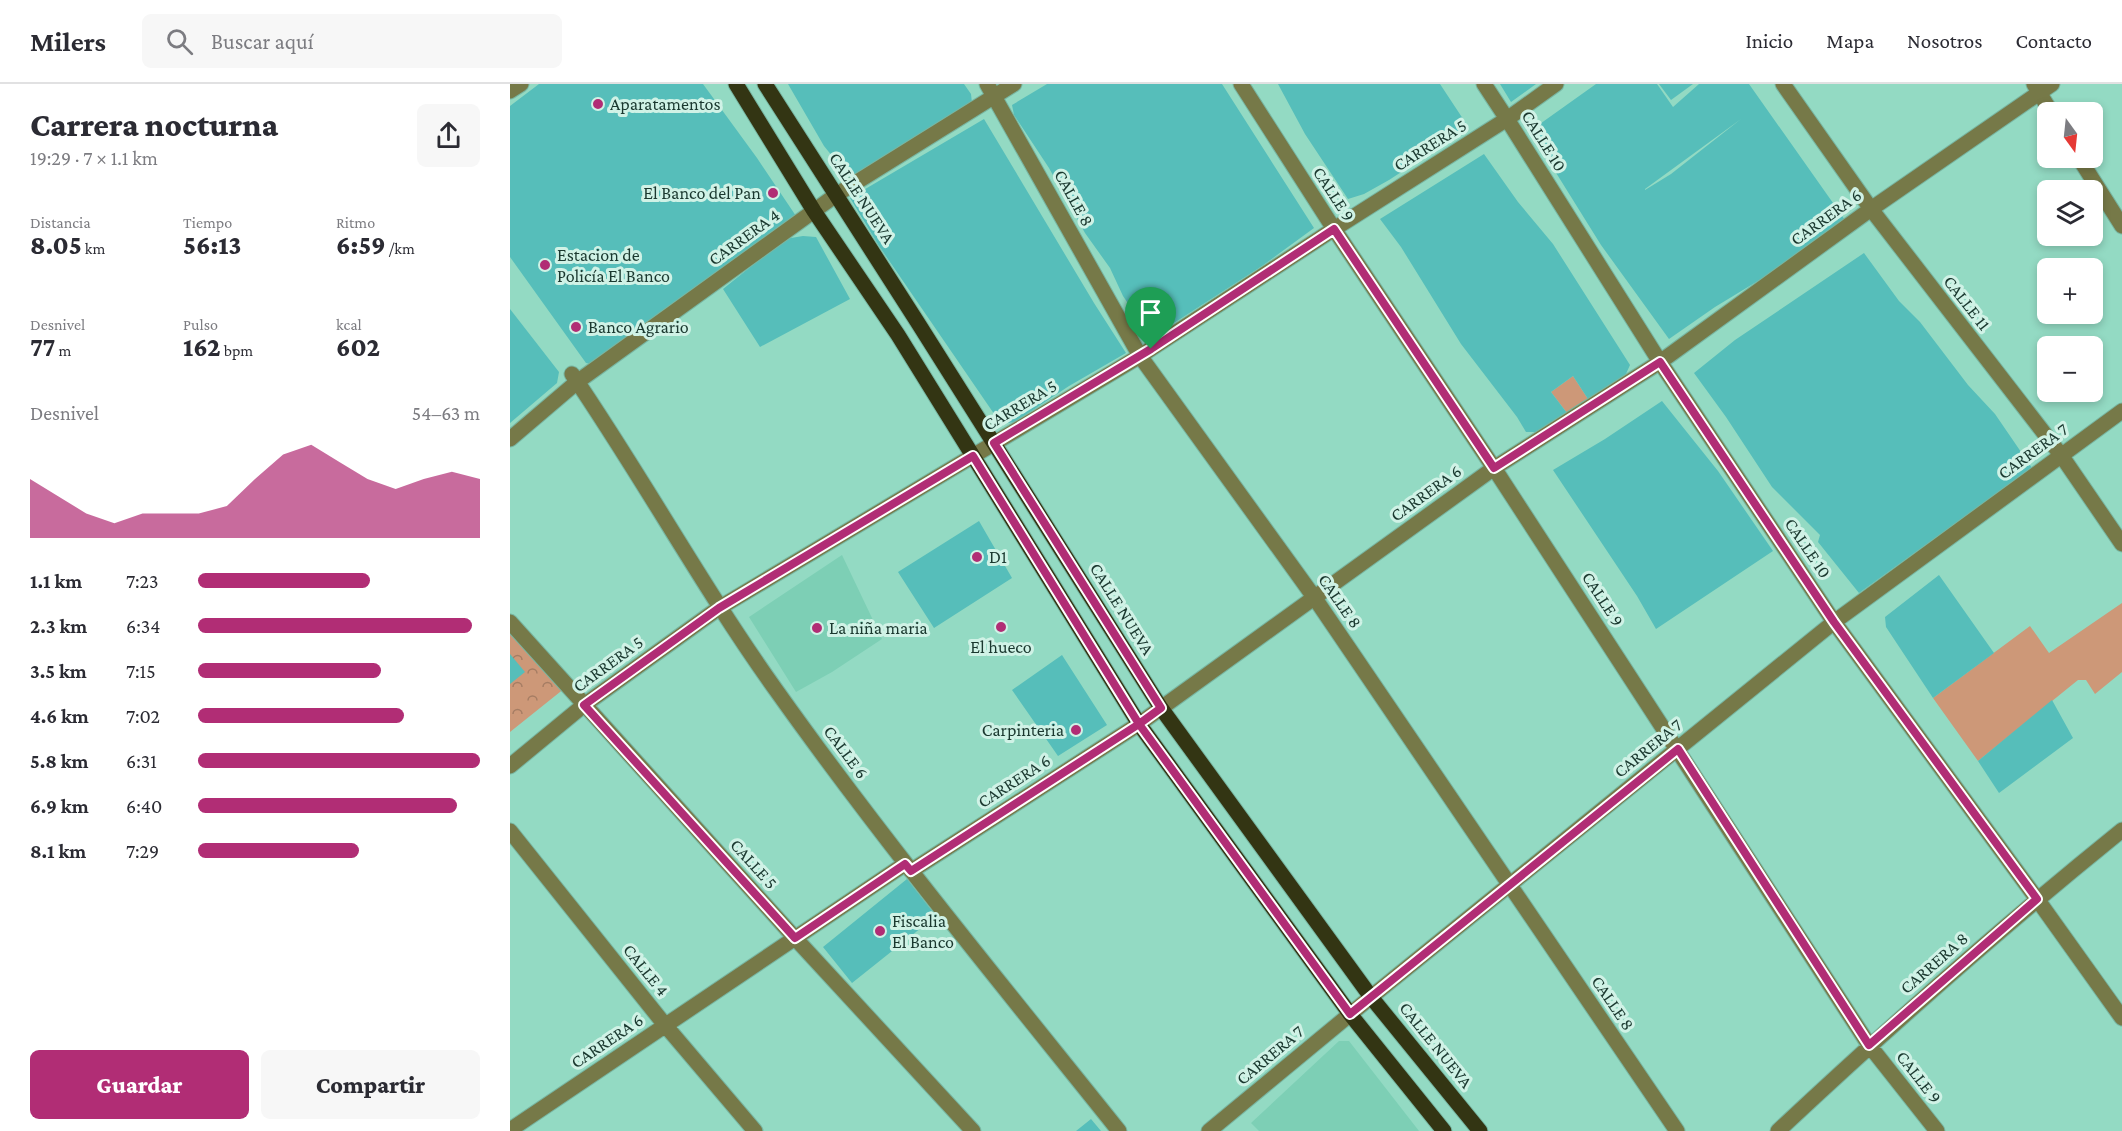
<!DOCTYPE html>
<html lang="es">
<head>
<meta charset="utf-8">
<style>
  :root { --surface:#fff; --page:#f7f7f7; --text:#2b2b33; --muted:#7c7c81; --line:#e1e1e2; --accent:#b12d75 }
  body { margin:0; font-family:"Crimson Pro",serif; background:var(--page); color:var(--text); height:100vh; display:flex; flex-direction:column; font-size:22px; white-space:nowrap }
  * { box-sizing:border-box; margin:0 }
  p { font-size:20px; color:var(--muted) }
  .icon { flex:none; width:33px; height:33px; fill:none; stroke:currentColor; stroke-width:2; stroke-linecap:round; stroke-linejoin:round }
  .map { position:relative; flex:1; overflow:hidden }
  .panel { display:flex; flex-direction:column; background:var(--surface); width:510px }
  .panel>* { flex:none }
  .needle { width:39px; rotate:165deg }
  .fabs { position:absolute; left:1527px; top:18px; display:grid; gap:12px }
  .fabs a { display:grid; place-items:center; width:66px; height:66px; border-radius:9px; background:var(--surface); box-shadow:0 3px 9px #0003; font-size:30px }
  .pin { position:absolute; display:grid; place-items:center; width:51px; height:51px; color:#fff; margin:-62px -26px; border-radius:50% 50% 50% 0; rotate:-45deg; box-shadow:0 0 6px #0007 }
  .pin .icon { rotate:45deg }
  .round { display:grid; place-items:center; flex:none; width:63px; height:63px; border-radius:9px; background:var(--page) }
  .overview { display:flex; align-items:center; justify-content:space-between; height:102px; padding:0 30px }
  h1 { font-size:33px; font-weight:800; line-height:45px }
  .metrics { display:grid; grid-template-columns:repeat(3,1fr); gap:9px; height:102px; padding:6px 30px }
  .metrics div { display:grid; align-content:center }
  .metrics b { font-size:26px; font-weight:800 }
  .metrics small { font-size:16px; font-weight:400 }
  .metrics p { font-size:16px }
  .chart { height:168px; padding:12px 30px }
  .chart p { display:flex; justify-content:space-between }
  .chart svg { width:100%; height:108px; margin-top:6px; fill:var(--accent); opacity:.7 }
  .button { display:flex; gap:12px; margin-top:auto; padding:12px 30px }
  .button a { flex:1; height:69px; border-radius:9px; background:var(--accent); color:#fff; font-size:24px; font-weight:800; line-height:69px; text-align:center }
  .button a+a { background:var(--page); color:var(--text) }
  ul { padding:0 30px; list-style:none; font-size:20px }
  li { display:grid; grid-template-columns:96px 72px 1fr; align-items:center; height:45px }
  li i { height:15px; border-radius:8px; background:var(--accent) }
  header { display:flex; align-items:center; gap:36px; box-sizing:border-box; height:84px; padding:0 30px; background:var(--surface); border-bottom:2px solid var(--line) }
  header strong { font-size:28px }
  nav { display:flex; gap:33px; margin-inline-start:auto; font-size:21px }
  .search { width:420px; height:54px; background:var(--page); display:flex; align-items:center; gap:15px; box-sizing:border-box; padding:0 21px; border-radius:9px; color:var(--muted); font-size:22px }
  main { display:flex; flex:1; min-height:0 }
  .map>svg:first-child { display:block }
  .built { fill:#7dcfb5 }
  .green { fill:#cd9878 }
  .park { fill:url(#park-crowns) }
  .building { fill:#56beba; fill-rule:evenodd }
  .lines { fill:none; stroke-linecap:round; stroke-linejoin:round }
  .minor-casing { stroke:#78b6a2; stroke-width:17 }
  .major-casing { stroke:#78b6a2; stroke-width:17 }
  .minor { stroke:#767948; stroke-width:15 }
  .major { stroke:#333513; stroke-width:15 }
  .route-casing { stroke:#fff; stroke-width:12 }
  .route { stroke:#b12d75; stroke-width:8 }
  .poi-dot { fill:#b12d75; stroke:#d0f2e6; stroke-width:2 }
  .labels { text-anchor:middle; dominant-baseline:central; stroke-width:6; stroke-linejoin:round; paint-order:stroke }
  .poi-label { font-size:18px; fill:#1a382f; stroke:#d0f2e6; text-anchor:start }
  .street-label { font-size:18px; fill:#1a382f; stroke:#d0f2e6 }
</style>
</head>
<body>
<header>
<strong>Milers</strong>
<div class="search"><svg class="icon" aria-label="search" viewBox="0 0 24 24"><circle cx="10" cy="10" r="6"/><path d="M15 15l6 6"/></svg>Buscar aquí</div>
<nav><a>Inicio</a><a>Mapa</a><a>Nosotros</a><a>Contacto</a></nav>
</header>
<main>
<section class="panel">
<div class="overview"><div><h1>Carrera nocturna</h1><p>19:29 · 7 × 1.1 km</p></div><a class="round"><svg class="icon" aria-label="share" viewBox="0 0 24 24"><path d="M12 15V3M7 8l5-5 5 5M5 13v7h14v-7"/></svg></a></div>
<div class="metrics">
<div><p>Distancia</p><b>8.05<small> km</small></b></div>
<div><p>Tiempo</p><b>56:13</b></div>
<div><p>Ritmo</p><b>6:59<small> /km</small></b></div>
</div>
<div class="metrics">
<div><p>Desnivel</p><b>77<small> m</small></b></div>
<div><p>Pulso</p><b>162<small> bpm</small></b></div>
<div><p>kcal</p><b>602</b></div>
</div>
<div class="chart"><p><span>Desnivel</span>54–63 m</p>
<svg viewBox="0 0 160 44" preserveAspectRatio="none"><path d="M0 44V20L10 27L20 34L30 38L40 34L50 34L60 34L70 31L80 20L90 10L100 6L110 13L120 20L130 24L140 20L150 17L160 20V44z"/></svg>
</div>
<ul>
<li><b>1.1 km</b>7:23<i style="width:61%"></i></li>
<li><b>2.3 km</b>6:34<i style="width:97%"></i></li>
<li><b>3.5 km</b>7:15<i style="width:65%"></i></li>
<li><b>4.6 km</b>7:02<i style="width:73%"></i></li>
<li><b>5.8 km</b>6:31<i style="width:100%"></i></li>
<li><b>6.9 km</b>6:40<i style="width:92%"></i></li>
<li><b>8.1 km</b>7:29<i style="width:57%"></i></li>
</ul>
<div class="button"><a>Guardar</a><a>Compartir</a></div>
</section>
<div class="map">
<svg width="1612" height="1047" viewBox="0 0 1612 1047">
  <defs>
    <pattern id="park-crowns" width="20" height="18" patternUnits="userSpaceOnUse" patternTransform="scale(1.5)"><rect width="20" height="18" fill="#cd9878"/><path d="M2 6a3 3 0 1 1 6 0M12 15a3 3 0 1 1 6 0" fill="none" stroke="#a67d63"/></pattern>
  </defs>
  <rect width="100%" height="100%" fill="#93dac3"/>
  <!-- built -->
  <path class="built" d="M332 471 372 555 322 588 286 608 239 533Z
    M829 957H839L909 1047H749L741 1039Z"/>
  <!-- green -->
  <path class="green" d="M1063 292 1078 315 1057 329 1041 308Z
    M1612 519V588L1585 610 1576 596H1568L1468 677 1423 614 1520 542 1539 569Z"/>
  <!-- park -->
  <path class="park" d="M0 545 55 604 0 648Z"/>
  <!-- building -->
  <path class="building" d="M29 0H193L247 74 286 132 203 192 171 213 81 280 76 279 0 173V22Z
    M278 0H454L461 10 462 19 340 94 314 62Z
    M537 0H712L804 144 752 182 647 250 634 243 613 212 600 184 575 149 539 84 504 31 502 21Z
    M768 0H930L959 44 879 96 854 110 838 115 795 50Z
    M990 0H1026L1001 18Z
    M1086 0H1147L1163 23 1189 0H1239L1335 136 1261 189 1205 223 1159 255 1091 161 1020 47ZM1231 35 1161 90 1135 106V105Z
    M1149 0H1183L1161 16Z
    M474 35 584 219 616 269 559 302 505 338 491 340 369 162 340 114Z
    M974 70 1008 118 1043 160 1120 281 1115 292 1078 315 1063 292 1041 308 1057 329 1027 348H1016L1007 333 951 260 891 163 870 135Z
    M293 152 306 153 340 215 250 263 213 205 275 155Z
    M1354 169 1389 217 1410 238 1458 301 1485 330 1522 384 1349 509 1308 458 1310 451 1262 403 1216 333 1184 289 1225 256Z
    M0 225 49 288 47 299 0 339Z
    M1152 317 1208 387 1263 467 1146 545 1127 512 1043 386 1095 355Z
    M469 437 502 494 424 544 388 488Z
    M1429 491 1484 569 1423 614 1376 543 1375 533Z
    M0 570 15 588 0 600Z
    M552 571 597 641 548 672 502 606Z
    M1542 616 1563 654 1489 709 1468 677Z
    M397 795 426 832 342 899 313 863Z
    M581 1035 591 1047H566Z"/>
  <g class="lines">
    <!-- minor casing -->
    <g class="minor-casing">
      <path id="minor" d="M477 0 630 272 804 513 1167 1047
        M731 0 824 145 984 384 1359 961 1427 1047
        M974 0 997 35 1150 278 1324 538 1527 815 1612 934
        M1273 0 1361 125 1551 371 1612 460
        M1524 0 1541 28
        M0 7 11 0
        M1569 74 1612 142
        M62 290C133 394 193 504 266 606 374 758 493 902 609 1047
        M0 355 67 298 326 111 504 0
        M0 538 285 854 463 1047
        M0 682 74 621 209 524 630 272 824 145 997 35 1046 0
        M0 747 155 941 245 1047
        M401 787 629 640 984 384 1150 278 1361 125 1542 0
        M0 1046 395 780
        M699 1047 861 913 1324 538 1612 327
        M1268 1047C1379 943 1493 842 1612 746"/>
    </g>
    <!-- major casing -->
    <g class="major-casing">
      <path id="major" d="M226 0 304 127 388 251 629 640 840 930 934 1047
        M255 0 408 239 651 624 861 913 970 1047"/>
    </g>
    <!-- minor -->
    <use href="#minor" class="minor"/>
    <!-- major -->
    <use href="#major" class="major"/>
  </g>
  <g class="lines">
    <!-- route casing -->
    <g class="route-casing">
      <path id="route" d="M641 265 484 359 651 624 629 640 401 787 395 780 285 854 74 621 209 524 463 372 629 640 840 930 1168 665 1359 961 1527 815 1324 538 1150 278 984 384 824 145 641 265"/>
    </g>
    <!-- route -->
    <use href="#route" class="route"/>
  </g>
  <!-- markers -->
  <g class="poi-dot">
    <circle cx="88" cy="20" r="6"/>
    <circle cx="263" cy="109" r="6"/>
    <circle cx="35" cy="181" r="6"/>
    <circle cx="66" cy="243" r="6"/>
    <circle cx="467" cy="473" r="6"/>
    <circle cx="491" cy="543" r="6"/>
    <circle cx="307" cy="544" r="6"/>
    <circle cx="566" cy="646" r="6"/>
    <circle cx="370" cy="847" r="6"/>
  </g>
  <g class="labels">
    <!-- poi labels -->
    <g class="poi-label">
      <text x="100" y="20">Aparatamentos</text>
      <text x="251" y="109" text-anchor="end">El Banco del Pan</text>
      <text x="47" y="171">Estacion de<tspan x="47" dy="21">Policía El Banco</tspan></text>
      <text x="78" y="243">Banco Agrario</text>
      <text x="479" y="473">D1</text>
      <text x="319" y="544">La niña maria</text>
      <text x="491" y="563" text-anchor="middle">El hueco</text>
      <text x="554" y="646" text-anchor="end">Carpinteria</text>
      <text x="382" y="837">Fiscalia<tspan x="382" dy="21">El Banco</tspan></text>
    </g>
    <!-- street labels -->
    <g class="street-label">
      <text transform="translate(1034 57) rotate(58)">CALLE 10</text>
      <text transform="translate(920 61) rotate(-32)">CARRERA 5</text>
      <text transform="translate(824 110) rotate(57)">CALLE 9</text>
      <text transform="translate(352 114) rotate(57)">CALLE NUEVA</text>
      <text transform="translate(564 114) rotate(61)">CALLE 8</text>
      <text transform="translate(1316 133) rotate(-36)">CARRERA 6</text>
      <text transform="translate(234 153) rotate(-36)">CARRERA 4</text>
      <text transform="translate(1457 219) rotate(52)">CALLE 11</text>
      <text transform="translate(510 321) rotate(-31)">CARRERA 5</text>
      <text transform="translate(1523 367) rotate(-36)">CARRERA 7</text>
      <text transform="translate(916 409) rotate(-36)">CARRERA 6</text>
      <text transform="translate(1298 464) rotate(56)">CALLE 10</text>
      <text transform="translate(1093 515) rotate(57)">CALLE 9</text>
      <text transform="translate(830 517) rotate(55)">CALLE 8</text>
      <text transform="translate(612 525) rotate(58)">CALLE NUEVA</text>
      <text transform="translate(98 580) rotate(-36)">CARRERA 5</text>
      <text transform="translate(1138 664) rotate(-39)">CARRERA 7</text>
      <text transform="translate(336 668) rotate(53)">CALLE 6</text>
      <text transform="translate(504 697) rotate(-33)">CARRERA 6</text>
      <text transform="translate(244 780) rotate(48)">CALLE 5</text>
      <text transform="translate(1424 879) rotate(-41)">CARRERA 8</text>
      <text transform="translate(136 886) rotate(51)">CALLE 4</text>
      <text transform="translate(1103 919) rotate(56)">CALLE 8</text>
      <text transform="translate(97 957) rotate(-34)">CARRERA 6</text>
      <text transform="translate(926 961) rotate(51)">CALLE NUEVA</text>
      <text transform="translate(760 971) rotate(-40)">CARRERA 7</text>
      <text transform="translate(1409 993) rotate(52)">CALLE 9</text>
    </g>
  </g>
</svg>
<div class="fabs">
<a><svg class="needle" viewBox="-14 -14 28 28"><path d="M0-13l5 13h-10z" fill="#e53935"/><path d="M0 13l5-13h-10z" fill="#7c7c81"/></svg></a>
<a><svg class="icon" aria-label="layers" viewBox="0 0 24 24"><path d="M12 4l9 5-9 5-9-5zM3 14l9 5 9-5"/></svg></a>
<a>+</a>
<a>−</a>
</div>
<div class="pin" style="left:641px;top:265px;background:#1e9e55"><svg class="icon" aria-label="arrive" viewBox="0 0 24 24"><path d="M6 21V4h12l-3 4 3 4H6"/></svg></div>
</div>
</main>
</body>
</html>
